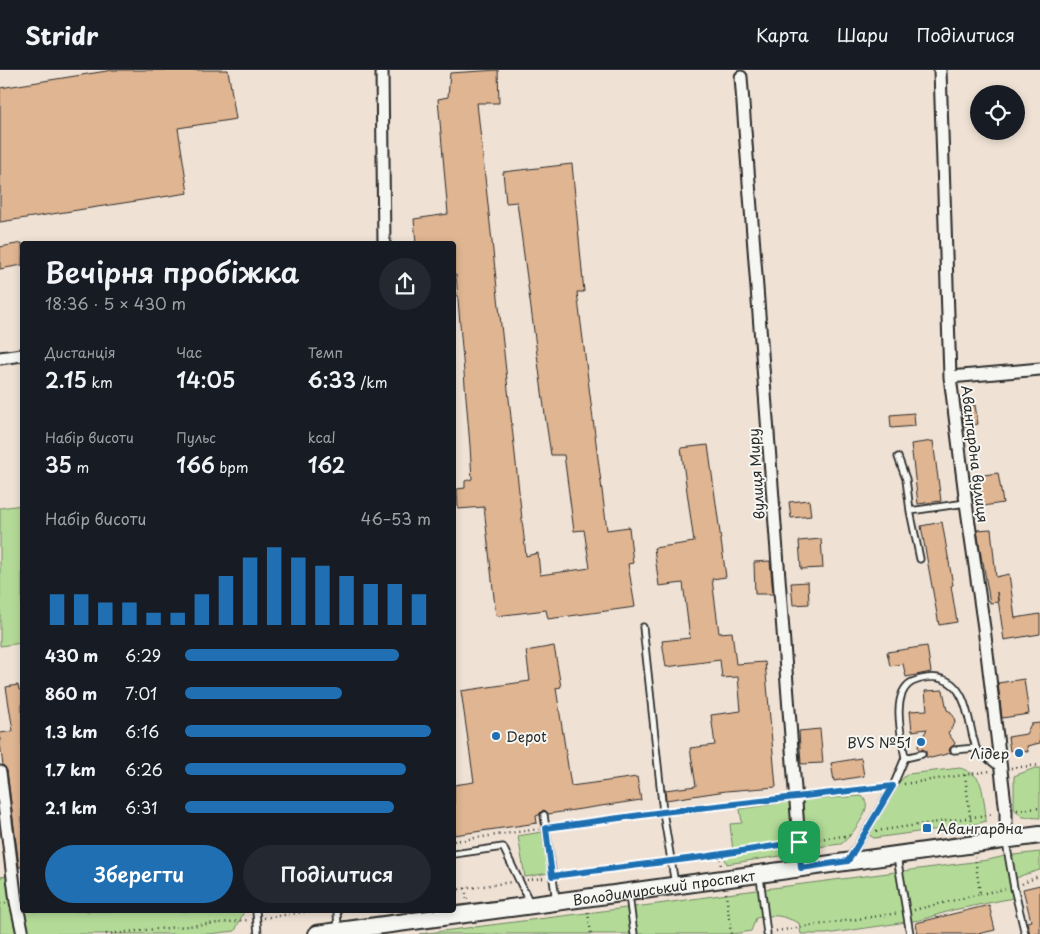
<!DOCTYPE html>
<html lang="uk">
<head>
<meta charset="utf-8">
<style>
  :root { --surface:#171b24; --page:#242831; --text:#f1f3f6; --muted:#9ea1a6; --line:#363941; --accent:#1f6fb2 }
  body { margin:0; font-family:"Playpen Sans",sans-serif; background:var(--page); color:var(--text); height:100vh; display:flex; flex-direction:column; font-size:19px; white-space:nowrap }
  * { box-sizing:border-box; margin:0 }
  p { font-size:16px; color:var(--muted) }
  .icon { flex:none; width:28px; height:28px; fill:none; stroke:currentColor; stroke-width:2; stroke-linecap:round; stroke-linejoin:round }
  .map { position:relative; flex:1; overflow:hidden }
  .sheet { position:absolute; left:20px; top:171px; width:436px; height:672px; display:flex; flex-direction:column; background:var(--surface); border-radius:5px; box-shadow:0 2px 8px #0003 }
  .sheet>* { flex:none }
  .controls { position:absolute; left:970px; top:15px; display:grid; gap:10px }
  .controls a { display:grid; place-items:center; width:55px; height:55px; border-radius:50%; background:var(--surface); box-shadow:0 2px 8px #0003; font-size:25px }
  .pin { position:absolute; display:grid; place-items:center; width:42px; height:42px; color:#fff; margin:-21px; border-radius:10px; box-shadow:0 2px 8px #0006 }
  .round { display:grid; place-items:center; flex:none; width:52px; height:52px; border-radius:26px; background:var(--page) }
  .headline { display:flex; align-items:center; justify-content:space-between; height:85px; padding:0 25px }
  h1 { font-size:28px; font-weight:600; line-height:38px }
  .stats { display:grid; grid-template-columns:repeat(3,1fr); gap:8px; height:85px; padding:5px 25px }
  .stats div { display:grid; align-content:center }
  .stats b { font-size:21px; font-weight:600 }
  .stats small { font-size:14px; font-weight:400 }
  .stats p { font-size:14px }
  .chart { height:140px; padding:10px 25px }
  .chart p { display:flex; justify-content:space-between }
  .chart svg { width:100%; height:90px; margin-top:5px; stroke:var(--accent); stroke-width:6 }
  .action { display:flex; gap:10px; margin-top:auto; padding:10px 25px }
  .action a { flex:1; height:58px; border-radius:30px; background:var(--accent); color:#fff; font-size:20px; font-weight:600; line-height:58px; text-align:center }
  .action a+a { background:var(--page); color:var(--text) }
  ul { padding:0 25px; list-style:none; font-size:16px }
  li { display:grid; grid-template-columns:80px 60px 1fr; align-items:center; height:38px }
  li i { height:12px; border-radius:6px; background:var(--accent) }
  header { display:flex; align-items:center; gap:30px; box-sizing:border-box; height:70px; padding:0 25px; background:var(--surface); border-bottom:1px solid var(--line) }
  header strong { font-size:24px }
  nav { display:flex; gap:28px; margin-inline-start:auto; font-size:18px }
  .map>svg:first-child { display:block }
  .green { fill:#b3db97; stroke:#6f8361 }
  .building { fill:#e0b591; stroke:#2b2b2b }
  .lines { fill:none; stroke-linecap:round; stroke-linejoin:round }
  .lane-casing { stroke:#2b2b2b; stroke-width:9 }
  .street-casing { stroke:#2b2b2b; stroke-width:15 }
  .secondary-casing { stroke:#2b2b2b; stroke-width:20 }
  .path { stroke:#2b2b2b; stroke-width:2.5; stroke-dasharray:1 4; stroke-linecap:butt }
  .lane { stroke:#f6f6f2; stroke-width:5.5 }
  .street { stroke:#f6f6f2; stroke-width:11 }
  .secondary { stroke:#f6f6f2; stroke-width:16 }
  .route-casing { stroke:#fff; stroke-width:10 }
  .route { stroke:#1f6fb2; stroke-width:6 }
  .poi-dot { fill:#1f6fb2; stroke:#f6f6f2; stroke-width:2 }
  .labels { text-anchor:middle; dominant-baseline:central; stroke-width:4; stroke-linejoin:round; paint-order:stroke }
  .street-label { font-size:14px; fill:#2b2b2b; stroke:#f6f6f2 }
  .poi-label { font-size:14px; fill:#2b2b2b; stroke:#f6f6f2; text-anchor:start }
</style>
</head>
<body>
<header>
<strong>Stridr</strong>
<nav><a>Карта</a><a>Шари</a><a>Поділитися</a></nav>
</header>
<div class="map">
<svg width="1040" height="864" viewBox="0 0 1040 864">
  <rect width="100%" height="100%" fill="#efe2d5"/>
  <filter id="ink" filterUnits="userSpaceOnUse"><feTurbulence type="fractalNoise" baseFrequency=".02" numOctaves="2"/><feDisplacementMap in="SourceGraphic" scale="10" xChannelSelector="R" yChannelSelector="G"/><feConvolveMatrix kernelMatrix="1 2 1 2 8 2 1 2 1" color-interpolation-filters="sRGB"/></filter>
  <g filter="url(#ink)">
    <!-- green -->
    <path class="green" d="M22 435V573L0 576V438Z
      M960 698C980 705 981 711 984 731 985 738 986 744 986 751L976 754 874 768 869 765C874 749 894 713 908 704Z
      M1035 698H1040V748L1023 747 1014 739V706Z
      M862 726C864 729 866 731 866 733 869 743 849 769 841 774L808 778 780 786 727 794 723 783 733 782 730 754 742 753 740 739 800 730Z
      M542 762 549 803 525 807 518 766Z
      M1040 782V800L1023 805 1009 812 1013 828 953 840 920 850 826 864H801L799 853C781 845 775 844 756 848L751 861 733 864H419L658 834 734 823 988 790 1005 786Z
      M8 806 11 823 22 822V841H244L235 861 209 864H0V807Z"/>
    <!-- building -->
    <path class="building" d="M113 0H228L236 49 178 58 188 123 0 152V18Z
      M498 0 499 33H477L526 486 538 483 540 505 590 498 584 460 574 461 564 385H551L545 345 517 132 506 133 503 102 572 94 584 222H577L607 460 629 457 633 493 628 494 635 537 548 549 546 540 496 546 484 437 458 439 457 419 465 418V411L472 409 470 376 456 205H454V174H416L414 149 448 144 438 29 448 27 450 3Z
      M22 173V195L0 199V177Z
      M975 335 978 354 964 357 962 338Z
      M914 343 915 356 891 358 890 345Z
      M933 371 941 431 918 434 911 374Z
      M708 375 726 507 712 509 719 563 732 562 736 594 765 592 776 717 726 721 666 730 665 720 696 716 690 678 715 675 711 645 741 641 738 607 722 608 720 590 666 597 662 571 690 568 683 513 659 516 654 478 694 472 681 378Z
      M998 403 1003 433 983 436 982 431 974 433 970 407Z
      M809 430 811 446 791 448 789 432Z
      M942 452 953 515 951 516 957 552 939 555 921 456Z
      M991 459 996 507 1009 504 1015 548 1040 544V564L1004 570 997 522 998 532 990 533 983 492H982L977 460Z
      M821 469 823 498 801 499 799 471Z
      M770 491 773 524H755L754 492Z
      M808 512 809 534 793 535 791 513Z
      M554 576 561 617 556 618 571 716 637 707 641 730 548 744 546 741 543 740 540 743 539 745 536 746 537 753 454 765V715L474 712 461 621 530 611 526 581Z
      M927 576 931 602 906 607 903 594 890 596 887 582Z
      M1024 609 1029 644 1002 648 998 613Z
      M18 615 19 620H22V797H19L7 701 3 695 0 674V663L13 661 6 617Z
      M943 620 947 640 951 642 954 647 955 653 948 663 955 673 954 675 950 678 949 681 951 683 931 688 926 687V681L923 679 919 680 918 676 927 659 912 661 910 641 927 640 925 621Z
      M1040 653V673L1027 676 1028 682 1014 680 1010 681 1008 667 1026 664 1031 654Z
      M820 659 823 693 801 694 799 661Z
      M861 688 864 706 834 711 831 693Z
      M1040 815V864H1030L1027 852 1031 851 1023 819Z
      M989 835 995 860 978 864H918L916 853Z"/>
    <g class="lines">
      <!-- lane casing -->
      <g class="lane-casing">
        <path id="lane" d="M898 387 906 409 910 441 920 489
          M910 441 966 433
          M643 557 663 742 675 814
          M954 680 976 678
          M905 688C902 668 890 624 912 612 921 608 933 606 942 609 965 615 968 647 973 667 974 670 975 675 976 678 979 683 994 693 999 698
          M544 745 556 830
          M1006 772 1014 818 1025 864
          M454 784 503 777 530 833
          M897 787 910 864
          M849 789 893 716 905 688 922 684
          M760 807 767 864
          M629 825 634 864
          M256 841 258 864
          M337 841 338 859"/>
      </g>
      <!-- street casing -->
      <g class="street-casing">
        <path id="street" d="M382 0 384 174
          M940 0 950 307 966 433 984 558 1006 742V770
          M741 7 801 798
          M0 288 22 285
          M950 307 1040 299
          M0 702 16 832 23 864"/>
      </g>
      <!-- secondary casing -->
      <g class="secondary-casing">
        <g id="secondary">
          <path id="s1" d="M317 864 629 822 1040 765"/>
        </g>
      </g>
      <!-- path -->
      <path class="path" d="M1011 698 1040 695
        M965 705 972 762
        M904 714 990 701
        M807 726 881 717
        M1017 740 1040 738
        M671 741 785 729
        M554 757 655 743
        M876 761 994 744
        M809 770 853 765
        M454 771 539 759
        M719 784 721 796
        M678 790 789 773
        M562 805 663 792
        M527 810 544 808
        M1022 814 1040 805
        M465 818 467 830
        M454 820 512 812
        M726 823 731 864
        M980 824 1005 819
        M0 834 6 833
        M914 840 980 824 975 787
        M588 842 591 864
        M264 848 310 841
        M776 861 899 843
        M106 864 249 850"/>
      <!-- lane -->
      <use href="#lane" class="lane"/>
      <!-- street -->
      <use href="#street" class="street"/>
      <!-- secondary -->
      <use href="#secondary" class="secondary"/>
    </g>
  </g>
  <g class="lines" filter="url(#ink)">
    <!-- route casing -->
    <g class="route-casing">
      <path id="route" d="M893 716 848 791 801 798 799 772 703 787 552 806 546 758 663 742Z"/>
    </g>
    <!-- route -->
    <use href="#route" class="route"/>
  </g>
  <!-- markers -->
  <g class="poi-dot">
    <circle cx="496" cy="666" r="5"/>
    <circle cx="921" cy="672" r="5"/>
    <circle cx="1019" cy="683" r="5"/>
    <rect x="922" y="753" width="10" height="10" rx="2.5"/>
  </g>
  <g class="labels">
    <!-- street labels -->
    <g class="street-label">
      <text transform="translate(975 384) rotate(83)">Авангардна вулиця</text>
      <text transform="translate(756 404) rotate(-94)">вулиця Миру</text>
      <text stroke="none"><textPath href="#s1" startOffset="350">Володимирський проспект</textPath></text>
    </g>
    <!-- poi labels -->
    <g class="poi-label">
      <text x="506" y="666">Depot</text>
      <text x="911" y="672" text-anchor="end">BVS №51</text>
      <text x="1009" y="683" text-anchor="end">Лідер</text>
      <text x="937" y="758">Авангардна</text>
    </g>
  </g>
</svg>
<div class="controls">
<a><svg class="icon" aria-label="locate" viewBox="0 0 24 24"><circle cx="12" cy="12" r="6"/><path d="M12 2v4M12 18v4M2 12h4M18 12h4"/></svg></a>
</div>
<div class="pin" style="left:799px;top:772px;background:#1e9e55"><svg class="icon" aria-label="arrive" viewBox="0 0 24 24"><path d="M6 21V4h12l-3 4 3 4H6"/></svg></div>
<section class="sheet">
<div class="headline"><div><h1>Вечірня пробіжка</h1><p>18:36 · 5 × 430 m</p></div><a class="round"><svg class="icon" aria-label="share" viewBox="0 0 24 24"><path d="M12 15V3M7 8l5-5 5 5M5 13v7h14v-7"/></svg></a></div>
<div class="stats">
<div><p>Дистанція</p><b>2.15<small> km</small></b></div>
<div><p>Час</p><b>14:05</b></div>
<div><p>Темп</p><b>6:33<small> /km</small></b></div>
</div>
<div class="stats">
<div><p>Набір висоти</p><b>35<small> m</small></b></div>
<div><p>Пульс</p><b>166<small> bpm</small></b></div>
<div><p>kcal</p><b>162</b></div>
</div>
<div class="chart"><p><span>Набір висоти</span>46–53 m</p>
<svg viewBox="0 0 160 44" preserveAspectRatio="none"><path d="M5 44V29M15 44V29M25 44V33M35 44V33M45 44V38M55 44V38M65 44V29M75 44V20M85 44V11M95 44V6M105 44V11M115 44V15M125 44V20M135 44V24M145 44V24M155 44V29"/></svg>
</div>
<ul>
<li><b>430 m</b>6:29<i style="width:87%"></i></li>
<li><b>860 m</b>7:01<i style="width:64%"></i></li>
<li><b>1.3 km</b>6:16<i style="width:100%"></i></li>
<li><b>1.7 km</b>6:26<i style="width:90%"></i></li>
<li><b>2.1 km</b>6:31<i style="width:85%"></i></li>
</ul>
<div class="action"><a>Зберегти</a><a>Поділитися</a></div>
</section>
</div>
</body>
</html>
